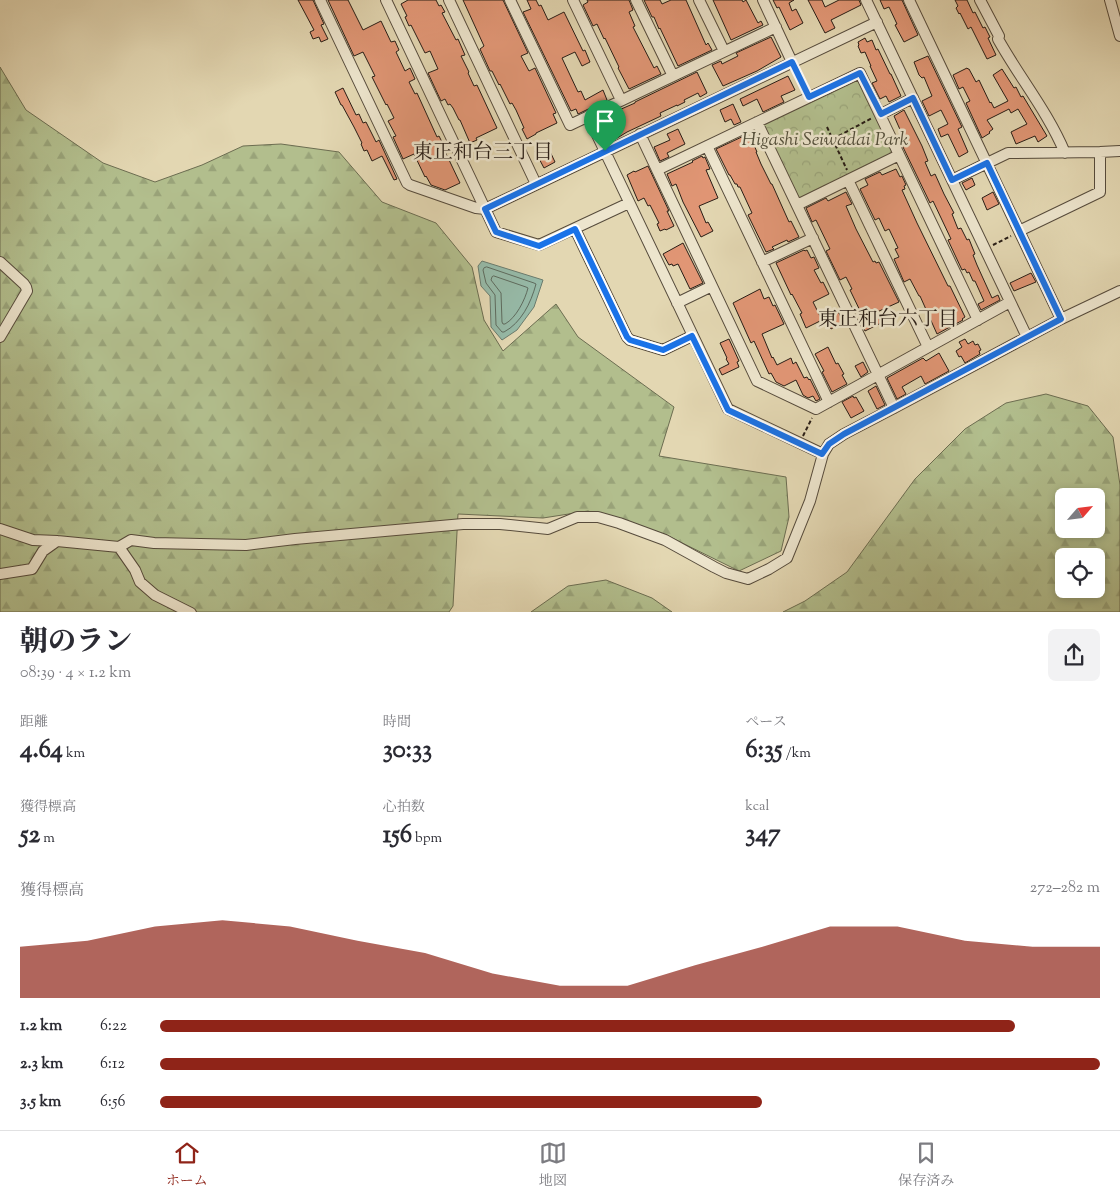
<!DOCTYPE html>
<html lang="ja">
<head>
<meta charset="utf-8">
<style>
  :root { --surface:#fff; --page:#f2f2f3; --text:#2b2b33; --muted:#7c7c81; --line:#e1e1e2; --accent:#8f2418 }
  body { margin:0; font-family:"Sorts Mill Goudy","Noto Serif JP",serif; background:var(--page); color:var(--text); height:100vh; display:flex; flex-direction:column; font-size:19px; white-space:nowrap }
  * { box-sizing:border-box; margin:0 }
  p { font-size:16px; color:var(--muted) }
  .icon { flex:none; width:28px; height:28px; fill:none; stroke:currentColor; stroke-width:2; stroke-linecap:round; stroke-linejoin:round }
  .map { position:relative; height:612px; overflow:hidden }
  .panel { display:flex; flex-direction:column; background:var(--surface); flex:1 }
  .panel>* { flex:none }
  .needle { width:32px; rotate:62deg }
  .controls { position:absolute; left:1055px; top:488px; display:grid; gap:10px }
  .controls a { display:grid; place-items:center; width:50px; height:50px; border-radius:8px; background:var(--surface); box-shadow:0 2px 8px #0003; font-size:25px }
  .pin { position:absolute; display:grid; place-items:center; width:42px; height:42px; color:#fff; margin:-51px -21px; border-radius:50% 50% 50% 0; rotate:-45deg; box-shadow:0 0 5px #0007 }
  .pin .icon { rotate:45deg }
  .round { display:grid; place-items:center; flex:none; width:52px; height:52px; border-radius:8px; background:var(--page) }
  .head { display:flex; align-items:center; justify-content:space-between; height:85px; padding:0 20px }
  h1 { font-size:28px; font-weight:800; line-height:38px }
  .stats { display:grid; grid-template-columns:repeat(3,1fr); gap:8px; height:85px; padding:5px 20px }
  .stats div { display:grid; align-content:center }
  .stats b { font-size:25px; font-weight:800 }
  .stats small { font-size:14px; font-weight:400 }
  .stats p { font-size:14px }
  .chart { height:140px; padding:10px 20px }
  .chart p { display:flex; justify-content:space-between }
  .chart svg { width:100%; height:90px; margin-top:5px; fill:var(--accent); opacity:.7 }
  ul { padding:0 20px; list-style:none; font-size:16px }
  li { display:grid; grid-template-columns:80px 60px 1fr; align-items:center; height:38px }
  li i { height:12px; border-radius:6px; background:var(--accent) }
  .tabs { display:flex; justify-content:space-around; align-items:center; height:70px; border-top:1px solid var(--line); background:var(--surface); font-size:14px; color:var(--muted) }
  .tabs a { display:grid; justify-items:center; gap:2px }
  .tabs .selected { color:var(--accent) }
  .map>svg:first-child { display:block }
  .forest { fill:url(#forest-firs); stroke:#6c6d51; fill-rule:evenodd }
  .park { fill:url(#park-crowns); stroke:#6c6d51 }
  .water { fill:#96baa8; stroke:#6a7b6d }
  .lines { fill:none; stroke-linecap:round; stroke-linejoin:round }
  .shore { stroke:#5e6b5e; stroke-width:1 }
  .building { fill:#e19675; stroke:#271c15 }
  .minor-casing { stroke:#564b3c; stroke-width:12 }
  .path { stroke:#271c15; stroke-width:2; stroke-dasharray:4 2.5; stroke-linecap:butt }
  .minor { stroke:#ede5cd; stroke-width:10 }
  .route-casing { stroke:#fff; stroke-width:10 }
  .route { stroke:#1a73e8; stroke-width:6 }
  .labels { text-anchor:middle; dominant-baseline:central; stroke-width:5; stroke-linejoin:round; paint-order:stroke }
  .park-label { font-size:19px; font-style:italic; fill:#514d39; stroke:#ede5cd }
  .neighbourhood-label { font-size:20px; fill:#271c15; stroke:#ede5cd }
</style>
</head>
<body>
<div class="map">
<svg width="1120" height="613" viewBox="0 0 1120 613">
  <defs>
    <pattern id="forest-firs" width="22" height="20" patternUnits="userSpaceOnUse" patternTransform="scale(1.25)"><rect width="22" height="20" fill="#b2be8d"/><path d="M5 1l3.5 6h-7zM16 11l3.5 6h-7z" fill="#99a379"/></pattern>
    <pattern id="park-crowns" width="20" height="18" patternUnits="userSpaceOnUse" patternTransform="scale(1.25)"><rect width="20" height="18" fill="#b2be8d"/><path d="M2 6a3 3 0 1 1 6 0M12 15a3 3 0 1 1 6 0" fill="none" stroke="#99a379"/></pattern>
  </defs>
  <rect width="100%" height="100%" fill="#e3d7b2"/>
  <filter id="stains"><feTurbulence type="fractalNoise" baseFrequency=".004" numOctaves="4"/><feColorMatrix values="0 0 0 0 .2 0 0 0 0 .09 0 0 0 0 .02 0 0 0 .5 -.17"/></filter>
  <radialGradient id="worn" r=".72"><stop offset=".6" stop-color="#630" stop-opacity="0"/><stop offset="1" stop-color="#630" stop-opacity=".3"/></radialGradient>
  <!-- forest -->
  <path class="forest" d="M0 67 26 110 103 163 155 182 202 165 243 146 281 144 339 152 382 202 436 223 472 267 484 320 503 351 556 304 578 337 674 407 659 456 786 477 789 517 781 551 739 571 664 534 588 511 543 518 458 514 453 606 449 612H0Z
    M1046 394 1088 406 1113 437 1120 485V612H783L805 601 847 572 915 479 965 429 1006 403ZM1064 496H1096V529H1064ZM1064 556H1096V589H1064Z
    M606 580 652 598 672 612H531L568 586Z"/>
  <!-- park -->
  <path class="park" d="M856 79 860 80 894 151 893 155 801 199 798 197 763 126 764 122Z"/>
  <!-- water -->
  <path class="water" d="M482 261 543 280 534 307 517 330 502 340 491 327 490 296 481 286 478 266Z"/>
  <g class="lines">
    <!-- shore -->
    <path class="shore" d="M487 267 534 283 536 284C531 303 521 323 504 332H502L496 325 495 295 486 283 483 270 484 268Z
      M494 276 526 287 528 288C525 300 516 318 505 324H503L502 322 501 293 491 280 492 277Z"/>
  </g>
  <!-- building -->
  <path class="building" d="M298 0H313L324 24 321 25 328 39 321 42 319 37 313 39 310 32 314 30Z
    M328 0H348L363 30 381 21 391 42 395 41 399 50 396 52 405 71 410 68 415 79 409 82 415 94 417 93 437 137 439 136 442 142 441 143 460 183 445 190 431 185 426 176 425 177 414 154 403 159 393 137 396 136 388 121 394 118 387 104 386 105 372 77 375 76 363 52 354 56Z
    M408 0H436L439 6 441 5 445 12 442 13 456 40 458 39 465 55 461 56 469 72 468 73 474 86 477 85 497 128 476 138 477 140 470 143 460 120H459L453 108 450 104 448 105 445 99 441 101 428 73 438 69 430 51 425 53 411 25 409 26 405 17 407 16 401 4Z
    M463 0H503L528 53 521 56 529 71 535 68 556 113 553 114 557 123 536 133V134L527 139 522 129 524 128 516 110 512 103 510 104 500 84 499 85 492 71H490L480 49 484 46Z
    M527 0H536L539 6 541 5 548 20 564 12 583 51 585 50 590 62 582 66 575 52 562 58 578 92 581 91 585 100 603 90 607 100 578 114 576 109 571 111 523 12 531 9Z
    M587 0H629L633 10 629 12 635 26 633 27 654 68 657 66 661 74 629 89 618 68 619 67 605 38 604 39 597 24 593 26 583 5 588 2Z
    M644 0H660L662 4 671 0H686L706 45 708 43 712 50 678 66 660 28 659 29 654 17H652Z
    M713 0H742L743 2 746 0 758 23 761 21 763 25 731 40Z
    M773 0H794L789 3 792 11 796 9 803 23 790 30 779 7 777 8Z
    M808 0H822L825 7 839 0H859L861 5 831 20 835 28 825 33Z
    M880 0H902L918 35 904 42 895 25 897 24 889 7 884 9Z
    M955 0H967L973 13 975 12 983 28 985 27 990 37 988 38 996 55 987 59 971 27 968 29 960 13 959 14 956 8 958 6Z
    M771 37 781 57 757 71 723 86 712 65 721 61 722 64 738 56 736 53Z
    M865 38 867 42 872 40 876 50 878 49 890 74H891L901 96 889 102 886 96 880 99 872 83 877 81 870 66H871L865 52 861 53 858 46 859 45 858 42Z
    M928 56 962 127 958 129 968 152 959 157 948 134 941 137 938 129 948 124 941 110 929 116 922 101 932 96 924 77 922 78 919 75 914 62Z
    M967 68 968 69H969L976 82 979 80 990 103 991 102 994 108 1008 101 993 75 1002 69 1014 88 1016 87 1021 97 1023 96 1047 136 1038 142 1035 136 1016 144 1011 132 1027 124 1018 109 1011 113 1009 109 987 120 993 129 989 132 990 133 982 138 966 103 970 101 963 87 959 89 953 75Z
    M697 72 707 93 700 97 698 93 684 100 685 102 677 106V105L660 113 661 116 627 132 614 140 603 117 635 103V102Z
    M788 76 795 90 781 96 784 102 763 112 757 99 743 106 740 99Z
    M343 88 356 115 359 114 363 123 366 122 376 142 379 140 397 179 394 180 382 156 372 161 367 150 364 151 361 144 362 143 354 127 342 105H341L335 92Z
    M733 104 741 122 734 125 731 119 725 122 720 110Z
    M904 110 922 146 928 161 925 162 931 176 935 174 944 194 954 213 952 214 958 229 961 228 967 240 969 239 975 254 973 255 977 265 992 298 998 295 1000 300 981 310 978 304 984 301 975 281H973L969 272 967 273 965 269 962 270 948 240 951 239 933 201 930 203 902 145 906 143 894 116Z
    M678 129 685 144 667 153 669 157 660 161 654 147 670 140 667 134Z
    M746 135 748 137 750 136 757 152H756L761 164 771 184H772L789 222 791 221 799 237 788 242 787 240 772 247 774 249 766 252 748 215 752 213 740 187H738L737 184H735L730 175H729L716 149Z
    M547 145 555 162 544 168 535 151Z
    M702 156 703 158 705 157 710 169 706 170 718 198 699 206 706 223 708 222 713 231 701 237 683 202 676 184 672 186 667 174 693 162 692 161Z
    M648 166 669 211H667L674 226 666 230 665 229 660 231 657 224 659 223 650 205 648 206 644 198 638 201 627 175 634 171 635 172Z
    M896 169 900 177 902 176 906 185 904 186 905 189 902 190 917 223 948 286H950L965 317 962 319 963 320 937 334 920 296H919L910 279 904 282 894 259 899 257 895 249 898 248 889 229 885 231 879 218 875 220 860 189 868 185 865 179 880 172 882 175Z
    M972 178 975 185 966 190 962 183Z
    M846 192 852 204 846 206 856 229 873 262 875 261 876 263 879 262 899 302 877 312 881 323 865 331 861 323 865 321 850 290 852 289 846 277 840 280 826 251 830 249 816 220 812 222 806 208 826 198 828 201Z
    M993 192 999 204 987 210 982 198Z
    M683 243 703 283 690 289 678 264 673 266 672 264 669 265 663 254Z
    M804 250 805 251 807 250 811 258 814 257 819 268 814 270 821 283 823 282 829 294 813 302 822 320 806 328 800 314 802 313 792 294 791 295 776 263Z
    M1031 273 1036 282 1014 291 1010 283Z
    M760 289 764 299 769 297 773 306 775 305 784 324 762 334 772 358 773 357 777 365 791 358 793 364 796 362 804 378 807 377 809 380 810 379 820 399 816 401 813 396 808 398 803 395 796 380 784 386 776 382 771 373 769 374 754 341 751 343 733 303Z
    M837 309 843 322 831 329 824 316Z
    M729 339 739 361 737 362 739 367 722 375 719 369 729 364 726 359 727 358 720 343Z
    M965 339 968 344 973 341 975 345 978 344 981 350 979 351 980 354 965 363 961 356 959 357 956 351 962 347 959 342Z
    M828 347 836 364 838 363 844 374 842 375 847 384 832 392 822 372 824 371 815 354Z
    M939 353 949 371 925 384 921 376 902 387 906 394 897 399 887 378 923 358 926 361Z
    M863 362 868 372 861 377 855 366Z
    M876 386 885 405 877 409 868 391Z
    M853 396 854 398 856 397 864 411 851 418 842 402Z"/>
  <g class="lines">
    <!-- minor casing -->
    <g class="minor-casing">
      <path id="minor" d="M320 0 407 183 410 185 476 208 485 209 877 22
        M386 0 496 232 539 245 629 203
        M449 0 536 184
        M510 0 570 125 776 27
        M573 0 621 100
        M636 0 673 76
        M699 0 724 51
        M763 0 792 62
        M866 0 1027 337
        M909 0 1061 319
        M980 0 999 36 998 39C1019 77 1048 112 1065 153
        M1110 0 1120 36
        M881 114 913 98
        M588 116 728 409 823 454
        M757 122 894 408
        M640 134 757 381 816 409 1010 302
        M707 146 829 402
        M657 170 860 73 978 320
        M848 180 928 347
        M952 180 1008 153 1100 152 1120 151
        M797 205 899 155
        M575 229 627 337 630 340 663 350 692 336
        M1019 231 1100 192V152
        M0 262 24 284 26 287 27 291 0 337
        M762 262 813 238
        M677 303 712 286
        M0 529 33 540 57 541 119 547 131 540 154 543 246 545 295 539 463 524H500L548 529 577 517H598L619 523 665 540 714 567 726 573 748 579 769 569 787 558 810 501 823 454 829 444 844 434 894 408 1061 319 1120 291
        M119 547 135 570 140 582 155 595 191 613
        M0 574 32 569 43 551 57 541"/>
    </g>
    <!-- path -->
    <path class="path" d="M796 71 805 89
      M827 127 847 170
      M833 139 872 118
      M993 245 1011 236
      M803 436 812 418"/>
    <!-- minor -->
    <use href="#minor" class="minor"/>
  </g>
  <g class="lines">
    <!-- route casing -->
    <g class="route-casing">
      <path id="route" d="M792 62 809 97 860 73 881 114 913 98 952 180 987 163 1061 319 844 434 829 444 822 454 728 410 692 336 663 350 630 340 627 337 575 229 539 246 496 232 485 209Z"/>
    </g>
    <!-- route -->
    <use href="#route" class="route"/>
  </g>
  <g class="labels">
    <!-- park labels -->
    <g class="park-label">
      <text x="825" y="140">Higashi Seiwadai Park</text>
    </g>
    <!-- neighbourhood labels -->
    <g class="neighbourhood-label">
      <text x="483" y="153">東正和台三丁目</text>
      <text x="888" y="320">東正和台六丁目</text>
    </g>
  </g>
  <rect width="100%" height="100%" filter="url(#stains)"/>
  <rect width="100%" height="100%" fill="url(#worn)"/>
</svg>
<div class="controls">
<a><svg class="needle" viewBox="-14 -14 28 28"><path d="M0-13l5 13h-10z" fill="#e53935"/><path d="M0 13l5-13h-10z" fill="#7c7c81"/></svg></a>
<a><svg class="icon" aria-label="locate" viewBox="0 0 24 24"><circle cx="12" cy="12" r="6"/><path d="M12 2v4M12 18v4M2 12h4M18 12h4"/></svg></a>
</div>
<div class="pin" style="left:605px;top:151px;background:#1e9e55"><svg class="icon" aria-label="arrive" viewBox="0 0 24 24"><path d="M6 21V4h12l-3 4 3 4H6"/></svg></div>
</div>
<section class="panel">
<div class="head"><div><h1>朝のラン</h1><p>08:39 · 4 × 1.2 km</p></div><a class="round"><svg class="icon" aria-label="share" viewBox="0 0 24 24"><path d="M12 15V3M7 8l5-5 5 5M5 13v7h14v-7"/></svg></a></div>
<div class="stats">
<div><p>距離</p><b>4.64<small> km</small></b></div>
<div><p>時間</p><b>30:33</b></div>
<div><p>ペース</p><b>6:35<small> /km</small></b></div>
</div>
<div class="stats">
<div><p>獲得標高</p><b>52<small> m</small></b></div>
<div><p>心拍数</p><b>156<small> bpm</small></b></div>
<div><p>kcal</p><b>347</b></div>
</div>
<div class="chart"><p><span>獲得標高</span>272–282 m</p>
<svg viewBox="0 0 160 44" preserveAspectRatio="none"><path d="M0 44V19L10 16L20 9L30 6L40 9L50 16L60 22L70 32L80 38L90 38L100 28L110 19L120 9L130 9L140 16L150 19L160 19V44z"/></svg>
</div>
<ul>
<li><b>1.2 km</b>6:22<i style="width:91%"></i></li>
<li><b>2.3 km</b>6:12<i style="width:100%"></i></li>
<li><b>3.5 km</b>6:56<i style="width:64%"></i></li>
</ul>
</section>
<nav class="tabs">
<a class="selected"><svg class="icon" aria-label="home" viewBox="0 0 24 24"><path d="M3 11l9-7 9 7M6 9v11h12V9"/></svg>ホーム</a>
<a><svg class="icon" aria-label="map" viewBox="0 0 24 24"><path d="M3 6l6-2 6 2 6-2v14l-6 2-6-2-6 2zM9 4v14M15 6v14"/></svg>地図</a>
<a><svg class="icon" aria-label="saved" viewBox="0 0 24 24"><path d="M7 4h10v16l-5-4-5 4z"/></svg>保存済み</a>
</nav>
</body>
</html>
